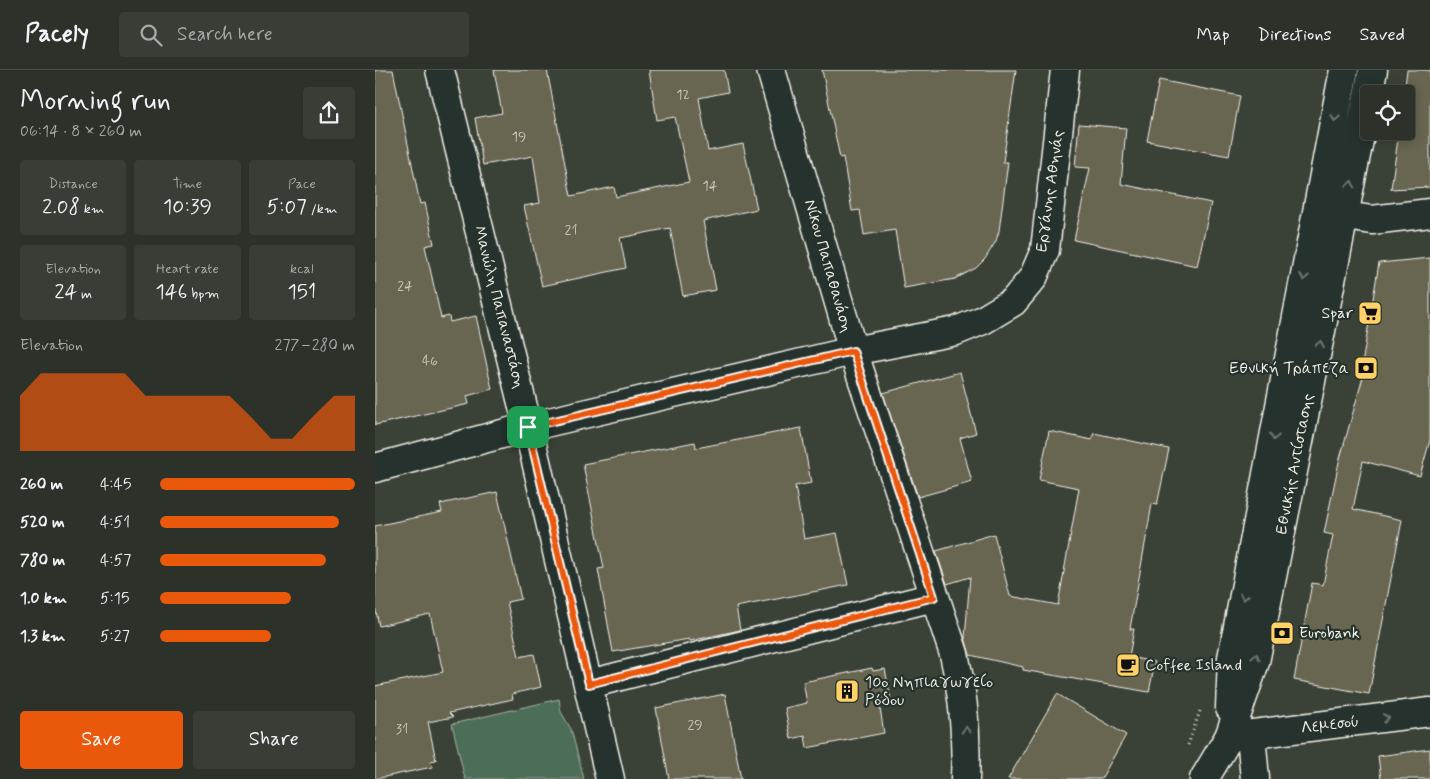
<!DOCTYPE html>
<html lang="en">
<head>
<meta charset="utf-8">
<style>
  :root { --surface:#2c322a; --page:#383e36; --text:#f1f3f6; --muted:#a6aaa8; --line:#484d47; --accent:#ea580c }
  body { margin:0; font-family:Mynerve,sans-serif; background:var(--page); color:var(--text); height:100vh; display:flex; flex-direction:column; font-size:19px; white-space:nowrap }
  * { box-sizing:border-box; margin:0 }
  p { font-size:16px; color:var(--muted) }
  .icon { flex:none; width:28px; height:28px; fill:none; stroke:currentColor; stroke-width:2; stroke-linecap:round; stroke-linejoin:round }
  .map { position:relative; flex:1; overflow:hidden }
  .sheet { display:flex; flex-direction:column; background:var(--surface); width:375px }
  .sheet>* { flex:none }
  .tools { position:absolute; left:985px; top:15px; display:grid; gap:10px }
  .tools a { display:grid; place-items:center; width:55px; height:55px; border-radius:5px; background:var(--surface); box-shadow:0 2px 12px #0003,0 0 0 1px var(--line); font-size:25px }
  .pin { position:absolute; display:grid; place-items:center; width:42px; height:42px; color:#fff; margin:-21px; border-radius:10px; box-shadow:0 2px 8px #0006 }
  .round { display:grid; place-items:center; flex:none; width:52px; height:52px; border-radius:5px; background:var(--page) }
  .summary { display:flex; align-items:center; justify-content:space-between; height:85px; padding:0 20px }
  h1 { font-size:28px; font-weight:600; line-height:38px }
  .figures { display:grid; grid-template-columns:repeat(3,1fr); gap:8px; height:85px; padding:5px 20px }
  .figures div { display:grid; align-content:center; border-radius:5px; background:var(--page); text-align:center }
  .figures b { font-size:21px; font-weight:600 }
  .figures small { font-size:14px; font-weight:400 }
  .figures p { font-size:14px }
  .chart { height:140px; padding:10px 20px }
  .chart p { display:flex; justify-content:space-between }
  .chart svg { width:100%; height:90px; margin-top:5px; fill:var(--accent); opacity:.7 }
  .cta { display:flex; gap:10px; margin-top:auto; padding:10px 20px }
  .cta a { flex:1; height:58px; border-radius:5px; background:var(--accent); color:#fff; font-size:20px; font-weight:600; line-height:58px; text-align:center }
  .cta a+a { background:var(--page); color:var(--text) }
  ul { padding:0 20px; list-style:none; font-size:16px }
  li { display:grid; grid-template-columns:80px 60px 1fr; align-items:center; height:38px }
  li i { height:12px; border-radius:6px; background:var(--accent) }
  header { display:flex; align-items:center; gap:30px; box-sizing:border-box; height:70px; padding:0 25px; background:var(--surface); border-bottom:1px solid var(--line) }
  header strong { font-size:24px }
  nav { display:flex; gap:28px; margin-inline-start:auto; font-size:18px }
  .search { width:350px; height:45px; background:var(--page); display:flex; align-items:center; gap:12px; box-sizing:border-box; padding:0 18px; border-radius:5px; color:var(--muted); font-size:19px }
  main { display:flex; flex:1; min-height:0 }
  .map>svg:first-child { display:block }
  .green { fill:#4e6e57; stroke:#a1b0a0 }
  .building { fill:#676551; stroke:#f4f1e8 }
  .lines { fill:none; stroke-linecap:round; stroke-linejoin:round }
  .minor-casing { stroke:#f4f1e8; stroke-width:31 }
  .secondary-casing { stroke:#f4f1e8; stroke-width:31 }
  .path { stroke:#f4f1e8; stroke-width:3; stroke-dasharray:1 4; stroke-linecap:butt }
  .minor { stroke:#26332d; stroke-width:28 }
  .secondary { stroke:#26332d; stroke-width:28 }
  .oneway { stroke:#6e766e }
  .route-casing { stroke:#fff; stroke-width:10 }
  .route { stroke:#ea580c; stroke-width:6 }
  .labels { text-anchor:middle; dominant-baseline:central; stroke-width:4.5; stroke-linejoin:round; paint-order:stroke }
  .number-label { font-size:14px; fill:#d1cec2 }
  .street-label { font-size:16px; fill:#f4f1e8; stroke:#26332d }
  .poi-label { font-size:16px; fill:#f4f1e8; stroke:#26332d; text-anchor:start }
</style>
</head>
<body>
<header>
<strong>Pacely</strong>
<div class="search"><svg class="icon" aria-label="search" viewBox="0 0 24 24"><circle cx="10" cy="10" r="6"/><path d="M15 15l6 6"/></svg>Search here</div>
<nav><a>Map</a><a>Directions</a><a>Saved</a></nav>
</header>
<main>
<section class="sheet">
<div class="summary"><div><h1>Morning run</h1><p>06:14 · 8 × 260 m</p></div><a class="round"><svg class="icon" aria-label="share" viewBox="0 0 24 24"><path d="M12 15V3M7 8l5-5 5 5M5 13v7h14v-7"/></svg></a></div>
<div class="figures">
<div><p>Distance</p><b>2.08<small> km</small></b></div>
<div><p>Time</p><b>10:39</b></div>
<div><p>Pace</p><b>5:07<small> /km</small></b></div>
</div>
<div class="figures">
<div><p>Elevation</p><b>24<small> m</small></b></div>
<div><p>Heart rate</p><b>146<small> bpm</small></b></div>
<div><p>kcal</p><b>151</b></div>
</div>
<div class="chart"><p><span>Elevation</span>277–280 m</p>
<svg viewBox="0 0 160 44" preserveAspectRatio="none"><path d="M0 44V17L10 6L20 6L30 6L40 6L50 6L60 17L70 17L80 17L90 17L100 17L110 27L120 38L130 38L140 27L150 17L160 17V44z"/></svg>
</div>
<ul>
<li><b>260 m</b>4:45<i style="width:100%"></i></li>
<li><b>520 m</b>4:51<i style="width:92%"></i></li>
<li><b>780 m</b>4:57<i style="width:85%"></i></li>
<li><b>1.0 km</b>5:15<i style="width:67%"></i></li>
<li><b>1.3 km</b>5:27<i style="width:57%"></i></li>
</ul>
<div class="cta"><a>Save</a><a>Share</a></div>
</section>
<div class="map">
<svg width="1055" height="709" viewBox="0 0 1055 709">
  <rect width="100%" height="100%" fill="#3a4238"/>
  <filter id="ink" filterUnits="userSpaceOnUse"><feTurbulence type="fractalNoise" baseFrequency=".02" numOctaves="2"/><feDisplacementMap in="SourceGraphic" scale="10" xChannelSelector="R" yChannelSelector="G"/><feConvolveMatrix kernelMatrix="1 2 1 2 8 2 1 2 1" color-interpolation-filters="sRGB"/></filter>
  <g filter="url(#ink)">
    <!-- green -->
    <path class="green" d="M184 629 186 642 196 659 209 709H90L77 654Z"/>
    <!-- building -->
    <path class="building" d="M0 0H18L45 134 50 133 59 174 50 176 66 248 74 246 75 252 101 246 117 319 92 326 94 334 0 355Z
      M119 0H172L196 126 239 117 241 127 314 112 300 47 282 50 274 0H349L353 22 324 28 333 81 368 74 382 139 328 151 341 220 308 226 295 158 245 168 251 198 167 216 149 136 165 133 158 86 108 95 100 48 127 43Z
      M447 0H641L628 92H633L624 161 621 171 610 189 601 198 580 209 529 218 520 160 489 165 485 140 477 141 468 87 465 88Z
      M1032 0H1055V117L1016 119 1024 61H1031V24H1029Z
      M784 10 865 26 854 86 772 71Z
      M704 54 751 58 746 114 836 133 822 196 699 170 715 98 700 97Z
      M1055 188V370L1045 406 988 391 978 439 1027 450 994 624 919 610 937 513 948 515 958 465 949 463 964 392 988 307 985 306 1004 193Z
      M585 302 601 363 585 368 597 412 543 427 508 323Z
      M426 358 436 413 420 416 429 469 462 463 473 515 361 537 365 560 315 571 314 569 238 582 223 499 229 498 208 394 320 372 321 378Z
      M674 361 717 370 719 363 794 379 782 435 777 434 755 559H759L754 587 780 592 774 622 648 600V597L595 585 590 568 595 507 572 514 561 481 619 464 635 526 683 535 704 418 664 410Z
      M122 422 146 529 132 532 144 587 159 584 166 617 137 624 138 629 74 643 78 647 53 652 61 690 56 691 57 697 0 709V616L68 602 55 544 4 556 0 536V456L67 442 65 434Z
      M497 598 498 601 510 599 516 630 504 632 509 663 432 678 430 666 416 669 410 638 432 633 428 612Z
      M350 624 366 709H294L281 638Z
      M682 624 751 665 726 709H633Z
      M1055 679V709H1006L1003 686Z"/>
    <g class="lines">
      <!-- minor casing -->
      <g class="minor-casing">
        <path id="minor" d="M65 0 153 357 235 709
          M396 0 478 281 579 584C589 626 592 665 590 709
          M970 146 997 150 1055 143
          M0 398 153 357 478 281 581 261 608 250 638 232 658 208 670 180 690 0
          M214 614 559 527
          M876 665 880 709
          M854 667 1055 642"/>
      </g>
      <!-- secondary casing -->
      <g class="secondary-casing">
        <path id="secondary" d="M855 638 857 588 969 0
          M829 709 854 667 880 592 998 0"/>
      </g>
      <!-- path -->
      <path class="path" d="M813 675 825 641"/>
      <!-- minor -->
      <use href="#minor" class="minor"/>
      <!-- secondary -->
      <use href="#secondary" class="secondary"/>
    </g>
    <!-- one-way arrows -->
    <defs><path id="oneway-chevron" d="M-2-3.5L2.5 0L-2 3.5" fill="none" stroke-width="1.6" stroke-linecap="round" stroke-linejoin="round" transform="scale(1.25)"/></defs>
    <g class="oneway">
      <use href="#oneway-chevron" transform="translate(960 48) rotate(101)"/>
      <use href="#oneway-chevron" transform="translate(976 114) rotate(-79)"/>
      <use href="#oneway-chevron" transform="translate(929 207) rotate(101)"/>
      <use href="#oneway-chevron" transform="translate(945 274) rotate(-79)"/>
      <use href="#oneway-chevron" transform="translate(899 367) rotate(101)"/>
      <use href="#oneway-chevron" transform="translate(869 527) rotate(101)"/>
      <use href="#oneway-chevron" transform="translate(881 587) rotate(-77)"/>
      <use href="#oneway-chevron" transform="translate(1011 648) rotate(-8)"/>
      <use href="#oneway-chevron" transform="translate(591 660) rotate(-91)"/>
    </g>
  </g>
  <g class="lines" filter="url(#ink)">
    <!-- route casing -->
    <g class="route-casing">
      <path id="route" d="M478 281 559 527 214 614 153 357Z"/>
    </g>
    <!-- route -->
    <use href="#route" class="route"/>
  </g>
  <!-- icons -->
  <defs>
    <g id="supermarket-square" transform="scale(1.25)"><rect x="-9" y="-9" width="18" height="18" rx="4" fill="#ffd166" stroke="#26332d"/><path d="M-6-5.5h2.5l.6 2H6L4.5 2H-2.5L-4.4-4H-6ZM-1.5 3.2a1.3 1.3 0 1 0 .1 0ZM3 3.2a1.3 1.3 0 1 0 .1 0Z" fill="#111"/></g>
    <g id="bank-square" transform="scale(1.25)"><rect x="-9" y="-9" width="18" height="18" rx="4" fill="#ffd166" stroke="#26332d"/><path d="M-6-4H6V4H-6ZM0-2.3a2.3 2.3 0 1 0 0 4.6a2.3 2.3 0 1 0 0-4.6Z" fill="#111"/></g>
    <g id="cafe-square" transform="scale(1.25)"><rect x="-9" y="-9" width="18" height="18" rx="4" fill="#ffd166" stroke="#26332d"/><path d="M-5.5-4.5H6V0H3Q3 3.5 0 3.5H-2.5Q-5.5 3.5-5.5 0ZM3-3.2v2h1.7v-2ZM-6 4.5H4V6H-6Z" fill="#111"/></g>
    <g id="building-square" transform="scale(1.25)"><rect x="-9" y="-9" width="18" height="18" rx="4" fill="#ffd166" stroke="#26332d"/><path d="M-4-6H4V6H1V3H-1V6H-4ZM-2.5-4.3h1.7v1.8h-1.7ZM.8-4.3h1.7v1.8H.8ZM-2.5-1h1.7V.8h-1.7ZM.8-1h1.7V.8H.8Z" fill="#111"/></g>
  </defs>
  <g fill-rule="evenodd">
    <use href="#supermarket-square" x="995" y="243"/>
    <use href="#bank-square" x="991" y="298"/>
    <use href="#bank-square" x="907" y="563"/>
    <use href="#cafe-square" x="753" y="595"/>
    <use href="#building-square" x="472" y="621"/>
  </g>
  <g class="labels">
    <!-- number labels -->
    <g class="number-label">
      <text x="308" y="25">12</text>
      <text x="144" y="67">19</text>
      <text x="335" y="116">14</text>
      <text x="196" y="160">21</text>
      <text x="30" y="216">24</text>
      <text x="55" y="291">46</text>
      <text x="320" y="655">29</text>
      <text x="27" y="659">31</text>
    </g>
    <!-- street labels -->
    <g class="street-label">
      <text transform="translate(675 121) rotate(-82)">Εργάνης Αθηνάς</text>
      <text transform="translate(453 196) rotate(74)">Νίκου Παπαθανάση</text>
      <text transform="translate(124 237) rotate(76)">Μανώλη Παπαναστάση</text>
      <text transform="translate(920 394) rotate(-79)">Εθνικής Αντίστασης</text>
      <text transform="translate(955 655) rotate(-7)">Λεμεσού</text>
    </g>
    <!-- poi labels -->
    <g class="poi-label">
      <text x="978" y="243" text-anchor="end">Spar</text>
      <text x="974" y="298" text-anchor="end">Εθνική Τράπεζα</text>
      <text x="924" y="563">Eurobank</text>
      <text x="770" y="595">Coffee Island</text>
      <text x="490" y="612">10ο Νηπιαγωγείο<tspan x="490" dy="18">Ρόδου</tspan></text>
    </g>
  </g>
</svg>
<div class="tools">
<a><svg class="icon" aria-label="locate" viewBox="0 0 24 24"><circle cx="12" cy="12" r="6"/><path d="M12 2v4M12 18v4M2 12h4M18 12h4"/></svg></a>
</div>
<div class="pin" style="left:153px;top:357px;background:#1e9e55"><svg class="icon" aria-label="arrive" viewBox="0 0 24 24"><path d="M6 21V4h12l-3 4 3 4H6"/></svg></div>
</div>
</main>
</body>
</html>
